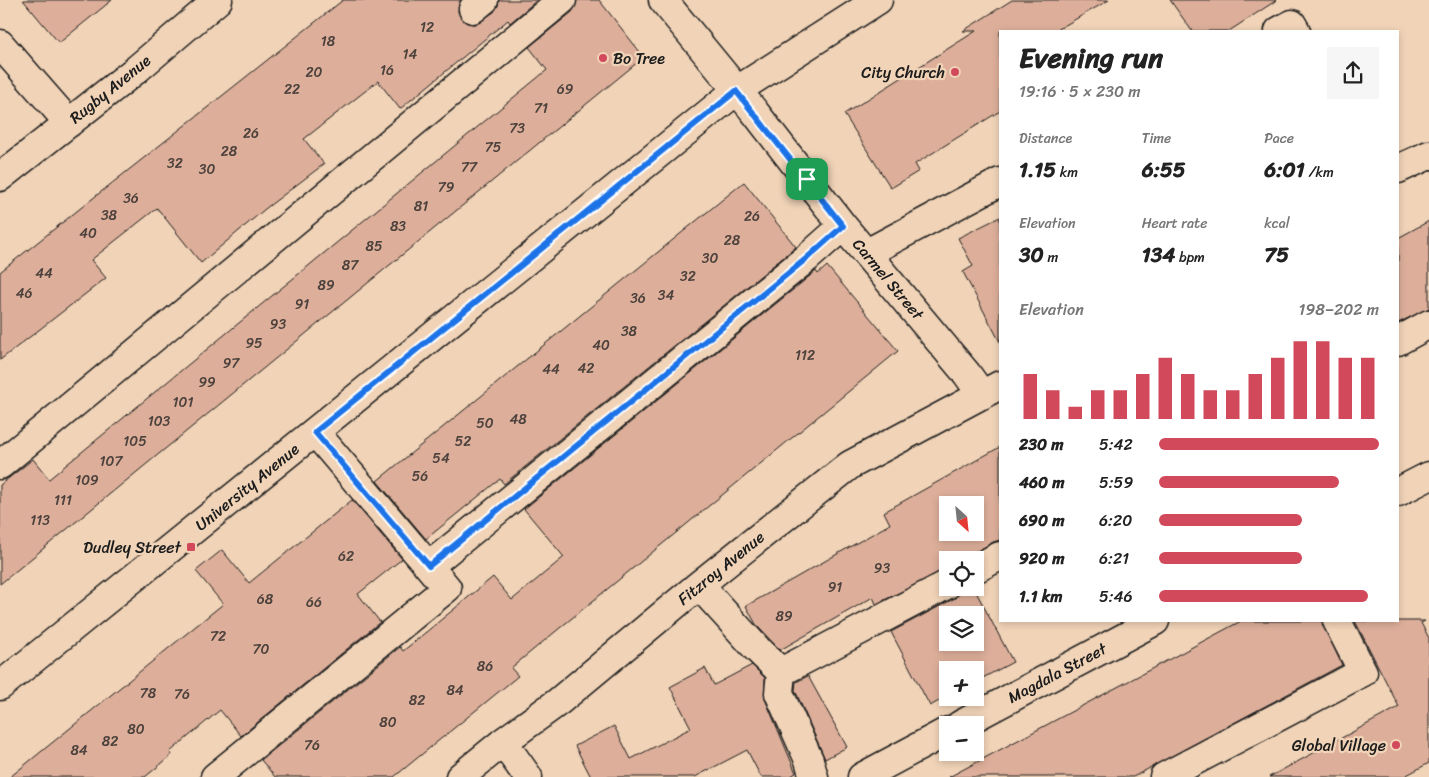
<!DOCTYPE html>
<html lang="en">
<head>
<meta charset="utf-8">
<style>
  :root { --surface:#fff; --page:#f6f6f6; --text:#222; --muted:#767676; --accent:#d1495b }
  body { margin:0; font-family:Sriracha,sans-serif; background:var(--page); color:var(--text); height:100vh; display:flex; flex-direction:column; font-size:19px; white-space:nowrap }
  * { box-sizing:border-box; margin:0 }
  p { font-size:16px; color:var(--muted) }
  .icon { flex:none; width:28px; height:28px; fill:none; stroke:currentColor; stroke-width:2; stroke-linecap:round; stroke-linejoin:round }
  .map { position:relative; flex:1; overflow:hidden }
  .panel { position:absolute; left:999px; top:30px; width:400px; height:592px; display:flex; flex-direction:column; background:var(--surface); border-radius:0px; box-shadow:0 2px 8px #0003 }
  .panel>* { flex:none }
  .needle { width:32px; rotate:153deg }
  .tools { position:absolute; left:939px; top:496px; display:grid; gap:10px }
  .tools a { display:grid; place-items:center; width:45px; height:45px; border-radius:0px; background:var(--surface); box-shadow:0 2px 8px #0003; font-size:25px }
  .pin { position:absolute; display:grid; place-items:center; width:42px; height:42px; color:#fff; margin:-21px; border-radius:10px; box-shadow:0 2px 8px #0006 }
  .round { display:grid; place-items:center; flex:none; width:52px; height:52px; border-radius:0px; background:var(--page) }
  .summary { display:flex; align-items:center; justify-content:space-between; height:85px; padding:0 20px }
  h1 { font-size:28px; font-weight:800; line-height:38px }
  .metrics { display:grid; grid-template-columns:repeat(3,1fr); gap:8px; height:85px; padding:5px 20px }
  .metrics div { display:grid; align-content:center }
  .metrics b { font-size:21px; font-weight:800 }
  .metrics small { font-size:14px; font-weight:400 }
  .metrics p { font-size:14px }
  .chart { height:140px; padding:10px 20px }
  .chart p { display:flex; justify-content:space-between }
  .chart svg { width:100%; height:90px; margin-top:5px; stroke:var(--accent); stroke-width:6 }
  ul { padding:0 20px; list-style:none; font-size:16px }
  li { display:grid; grid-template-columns:80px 60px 1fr; align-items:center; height:38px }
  li i { height:12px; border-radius:6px; background:var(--accent) }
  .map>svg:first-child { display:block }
  .building { fill:#ddaf9a; stroke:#1c1c1c; fill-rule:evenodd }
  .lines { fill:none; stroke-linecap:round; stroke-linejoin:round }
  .minor-casing { stroke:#1c1c1c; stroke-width:31 }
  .minor { stroke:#f1d4b8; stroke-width:28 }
  .route-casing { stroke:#fff; stroke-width:10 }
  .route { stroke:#1a73e8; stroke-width:6 }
  .poi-dot { fill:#d1495b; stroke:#f1d4b8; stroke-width:2 }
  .labels { text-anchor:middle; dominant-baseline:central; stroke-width:4.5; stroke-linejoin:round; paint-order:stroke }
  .number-label { font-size:14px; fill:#4c413c }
  .poi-label { font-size:16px; fill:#1c1c1c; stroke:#f1d4b8; text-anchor:end }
  .street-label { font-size:16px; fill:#1c1c1c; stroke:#f1d4b8 }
</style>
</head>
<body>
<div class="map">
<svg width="1429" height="777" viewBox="0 0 1429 777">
  <rect width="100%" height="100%" fill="#f1d4b8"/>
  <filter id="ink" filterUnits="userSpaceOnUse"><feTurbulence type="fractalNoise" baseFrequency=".02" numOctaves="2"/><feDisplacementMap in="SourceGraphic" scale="10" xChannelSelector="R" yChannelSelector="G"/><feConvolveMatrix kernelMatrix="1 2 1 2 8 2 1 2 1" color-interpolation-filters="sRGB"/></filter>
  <g filter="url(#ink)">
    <!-- building -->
    <path class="building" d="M23 0H112L59 43Z
      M343 0H461L458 11 461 18 467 23 475 24 494 12 499 0H537L510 23 508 20 400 109 378 81 304 139 324 164 265 209 201 263 157 208 91 260 106 278 0 360V272Z
      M577 0H599L644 57 0 584V485L33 459 49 479 547 70 529 47 572 12Z
      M1012 0H1109L1055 31H1000V111L915 164 919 171 891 188 844 114 976 31H963Z
      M1170 0H1277L1229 31H1192Z
      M744 182 796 247 504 484 500 479 426 539 377 481Z
      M1000 217V342L963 272 973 266 958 238Z
      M1429 221V308L1398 323V238Z
      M827 266 898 351 511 668 518 676 394 777H275L261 760 400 647 403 651 493 577 512 600 564 557 524 509 816 271 818 274Z
      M1000 447V540L993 542 962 560H948V569L876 604 873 597 780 650 757 626 746 606 890 524 884 512ZM948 505H975V532H948Z
      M352 500 402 559 358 594 380 622 241 736 220 710 170 752 172 755 145 777H10L223 604 196 571 222 550 249 583Z
      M963 588H974L1013 662 975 682V670H948V696L930 706 891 632 955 598ZM948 615H975V642H948Z
      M1241 621H1322L1342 665 1133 777H949Z
      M1355 621H1425L1421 623 1429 638V763L1403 777H1269L1399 707Z
      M752 665 765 678V699L796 773 789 777H761L747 750 695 777H591L575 746 614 726 631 759 691 728 670 687 705 668 714 685Z
      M808 676 847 747 825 759 795 690 796 682Z"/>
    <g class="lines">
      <!-- minor casing -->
      <g class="minor-casing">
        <path id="minor" d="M663 0 754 111 843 226 967 374 982 395
          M473 9 484 0
          M1279 31 1292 24 1296 31
          M0 44 69 123
          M1398 169 1429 155
          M0 177 137 69 218 0
          M867 253 1000 182
          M1398 341 1429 324
          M0 465 562 0
          M1398 492 1429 476
          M429 566 807 258 843 226
          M975 569 1000 556
          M699 585 758 650 781 672 779 693 809 760 814 777
          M781 672 948 584
          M0 686 736 91 878 0
          M960 725 1155 621
          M503 742 528 777
          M215 777 447 588 315 432
          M460 777 503 742 558 702 699 585 850 465 1000 385
          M862 777 948 731
          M1164 777 1363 672 1337 621"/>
      </g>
      <!-- minor -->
      <use href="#minor" class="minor"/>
    </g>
  </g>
  <g class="lines" filter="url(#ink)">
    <!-- route casing -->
    <g class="route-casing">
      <path id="route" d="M736 91 843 226 807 258 429 566 315 432Z"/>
    </g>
    <!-- route -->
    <use href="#route" class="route"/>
  </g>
  <!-- markers -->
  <g class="poi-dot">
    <circle cx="603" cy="58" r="5"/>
    <circle cx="955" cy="72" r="5"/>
    <rect x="186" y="542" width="10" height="10" rx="2.5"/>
    <circle cx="1396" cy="745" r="5"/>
  </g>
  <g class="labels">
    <!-- number labels -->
    <g class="number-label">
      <text x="427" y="27">12</text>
      <text x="328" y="41">18</text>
      <text x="410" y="54">14</text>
      <text x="387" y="70">16</text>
      <text x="314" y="72">20</text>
      <text x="292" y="89">22</text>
      <text x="565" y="89">69</text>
      <text x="541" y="108">71</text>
      <text x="517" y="128">73</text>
      <text x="251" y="133">26</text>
      <text x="493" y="147">75</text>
      <text x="229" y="151">28</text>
      <text x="175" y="163">32</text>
      <text x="469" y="167">77</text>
      <text x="207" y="169">30</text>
      <text x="446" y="187">79</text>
      <text x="131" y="198">36</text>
      <text x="421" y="206">81</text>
      <text x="109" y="215">38</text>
      <text x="752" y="216">26</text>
      <text x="398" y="226">83</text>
      <text x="88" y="233">40</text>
      <text x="732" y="240">28</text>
      <text x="374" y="246">85</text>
      <text x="710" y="258">30</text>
      <text x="350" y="265">87</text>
      <text x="44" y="273">44</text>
      <text x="688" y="276">32</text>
      <text x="326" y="285">89</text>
      <text x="24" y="293">46</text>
      <text x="666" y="295">34</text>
      <text x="638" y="298">36</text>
      <text x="302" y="304">91</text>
      <text x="278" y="324">93</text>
      <text x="629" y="331">38</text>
      <text x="254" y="343">95</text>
      <text x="601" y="345">40</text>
      <text x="805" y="355">112</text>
      <text x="231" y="363">97</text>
      <text x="586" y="368">42</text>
      <text x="551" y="369">44</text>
      <text x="207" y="382">99</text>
      <text x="183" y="402">101</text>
      <text x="518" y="419">48</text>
      <text x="159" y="421">103</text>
      <text x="485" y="423">50</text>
      <text x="135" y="441">105</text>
      <text x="463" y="441">52</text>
      <text x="441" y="458">54</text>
      <text x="111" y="461">107</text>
      <text x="420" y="476">56</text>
      <text x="87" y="480">109</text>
      <text x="63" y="500">111</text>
      <text x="40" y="520">113</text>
      <text x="346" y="556">62</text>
      <text x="882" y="568">93</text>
      <text x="835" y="587">91</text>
      <text x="265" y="599">68</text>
      <text x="314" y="602">66</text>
      <text x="784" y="616">89</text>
      <text x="218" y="636">72</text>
      <text x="261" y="649">70</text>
      <text x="485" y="666">86</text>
      <text x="455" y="690">84</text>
      <text x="148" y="693">78</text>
      <text x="182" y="694">76</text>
      <text x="417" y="700">82</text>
      <text x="388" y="722">80</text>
      <text x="136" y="729">80</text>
      <text x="110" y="741">82</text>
      <text x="312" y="745">76</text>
      <text x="79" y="750">84</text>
    </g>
    <!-- poi labels -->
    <g class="poi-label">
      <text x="613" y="58" text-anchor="start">Bo Tree</text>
      <text x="945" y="72">City Church</text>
      <text x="181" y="547">Dudley Street</text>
      <text x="1386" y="745">Global Village</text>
    </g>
    <!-- street labels -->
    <g class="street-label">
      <text transform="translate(110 89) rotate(-39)">Rugby Avenue</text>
      <text transform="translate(888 279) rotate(50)">Carmel Street</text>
      <text transform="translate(247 487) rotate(-39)">University Avenue</text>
      <text transform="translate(721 568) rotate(-39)">Fitzroy Avenue</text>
      <text transform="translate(1057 673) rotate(-28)">Magdala Street</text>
    </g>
  </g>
</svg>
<div class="tools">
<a><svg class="needle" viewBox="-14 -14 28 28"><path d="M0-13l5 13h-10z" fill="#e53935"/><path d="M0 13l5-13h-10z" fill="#767676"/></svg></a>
<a><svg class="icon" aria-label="locate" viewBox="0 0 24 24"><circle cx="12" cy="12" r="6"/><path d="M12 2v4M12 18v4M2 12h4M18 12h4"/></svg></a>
<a><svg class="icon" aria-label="layers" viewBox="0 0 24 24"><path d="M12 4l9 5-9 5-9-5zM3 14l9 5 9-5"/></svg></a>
<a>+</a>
<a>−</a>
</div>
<div class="pin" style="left:807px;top:179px;background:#1e9e55"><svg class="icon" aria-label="arrive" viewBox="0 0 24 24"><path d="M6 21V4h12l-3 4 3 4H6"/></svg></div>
<section class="panel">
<div class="summary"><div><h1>Evening run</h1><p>19:16 · 5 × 230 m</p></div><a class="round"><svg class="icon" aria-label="share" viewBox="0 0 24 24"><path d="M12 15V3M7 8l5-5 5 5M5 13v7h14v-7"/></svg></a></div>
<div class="metrics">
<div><p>Distance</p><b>1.15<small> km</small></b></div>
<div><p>Time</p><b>6:55</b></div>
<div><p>Pace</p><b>6:01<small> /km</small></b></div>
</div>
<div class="metrics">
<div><p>Elevation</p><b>30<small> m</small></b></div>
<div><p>Heart rate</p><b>134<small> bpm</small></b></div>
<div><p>kcal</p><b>75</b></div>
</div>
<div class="chart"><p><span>Elevation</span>198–202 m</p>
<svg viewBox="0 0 160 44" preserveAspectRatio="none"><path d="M5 44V22M15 44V30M25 44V38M35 44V30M45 44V30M55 44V22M65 44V14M75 44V22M85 44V30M95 44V30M105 44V22M115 44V14M125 44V6M135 44V6M145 44V14M155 44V14"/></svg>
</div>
<ul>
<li><b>230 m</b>5:42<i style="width:100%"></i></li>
<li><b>460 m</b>5:59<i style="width:82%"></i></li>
<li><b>690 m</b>6:20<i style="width:65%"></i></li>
<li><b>920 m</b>6:21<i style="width:65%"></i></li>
<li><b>1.1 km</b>5:46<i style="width:95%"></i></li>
</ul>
</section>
</div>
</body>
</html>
